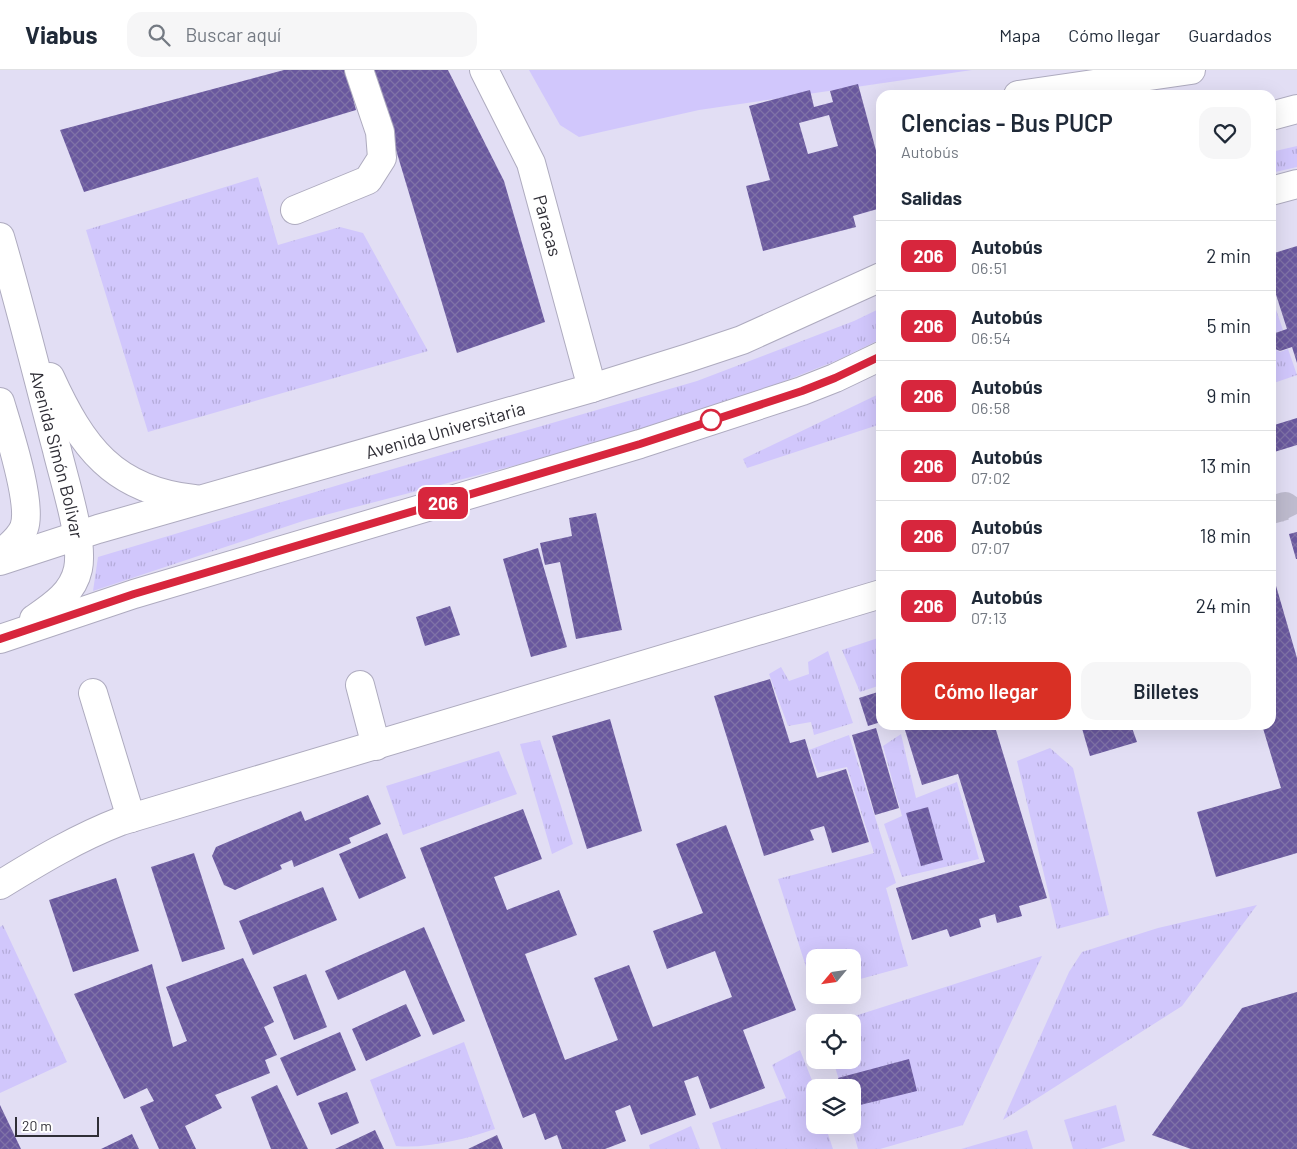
<!DOCTYPE html>
<html lang="es">
<meta charset="utf-8">
<style>
:root{--surface:#fff;--page:#f6f6f7;--text:#1f2937;--muted:#747a83;--line:#e0e1e3;--accent:#d93025}
body{margin:0;font-family:Barlow,sans-serif;background:var(--page);color:var(--text);height:100vh;display:flex;flex-direction:column;font-size:19px;white-space:nowrap}
*{box-sizing:border-box;margin:0}
p{font-size:16px;color:var(--muted)}
.icon{flex:none;width:28px;height:28px;fill:none;stroke:currentColor;stroke-width:2;stroke-linecap:round;stroke-linejoin:round}
.map{position:relative;flex:1;overflow:hidden}
.sheet{position:absolute;left:876px;top:20px;width:400px;height:640px;display:flex;flex-direction:column;background:var(--surface);border-radius:15px;box-shadow:0 5px 20px #0002}
.sheet>*{flex:none}
.badge{padding:0 10px;border-radius:8px;font-size:18px;line-height:32px}
.needle{width:32px;rotate:241deg}
.controls{position:absolute;left:806px;top:879px;display:grid;gap:10px}
.controls a{display:grid;place-items:center;width:55px;height:55px;border-radius:10px;background:var(--surface);box-shadow:0 5px 20px #0002;font-size:25px}
.scale{position:absolute;left:15px;bottom:12px;width:84px;box-sizing:border-box;padding-left:5px;border:2px solid #2f2e36;border-top:0;font-size:14px;line-height:18px;white-space:nowrap;color:#2f2e36;-webkit-text-stroke:4px #fff;paint-order:stroke}
.map>.badge{position:absolute;translate:-50% -50%;box-shadow:0 0 0 2px #fff}
h2{padding:0 25px;font-size:19px;line-height:45px}
.round{display:grid;place-items:center;flex:none;width:52px;height:52px;border-radius:15px;background:var(--page)}
.summary{display:flex;align-items:center;justify-content:space-between;height:85px;padding:0 25px}
h1{font-size:24px;font-weight:600;line-height:38px}
.button{display:flex;gap:10px;margin-top:auto;padding:10px 25px}
.button a{flex:1;height:58px;border-radius:15px;background:var(--accent);color:#fff;font-size:20px;font-weight:600;line-height:58px;text-align:center}
.button a+a{background:var(--page);color:var(--text)}
ul{padding:0;list-style:none}
li{display:flex;align-items:center;gap:15px;height:70px;padding:0 25px;border-top:1px solid var(--line)}
li div{flex:1}
li b{display:block;font-size:19px}
li em{font-style:normal}
li .badge{min-width:55px;font-weight:700;text-align:center}
header{display:flex;align-items:center;gap:30px;box-sizing:border-box;height:70px;padding:0 25px;background:var(--surface);border-bottom:1px solid var(--line)}
header strong{font-size:24px}
nav{display:flex;gap:28px;margin-inline-start:auto;font-size:18px}
.search{width:350px;height:45px;background:var(--page);display:flex;align-items:center;gap:12px;box-sizing:border-box;padding:0 18px;border-radius:15px;color:var(--muted);font-size:19px}
.map>svg:first-child{display:block}
.grass{fill:url(#grass-tufts)}
.pitch{fill:#d1c7fc}
.building{fill:url(#building-cross-hatch);fill-rule:evenodd}
.lines{fill:none;stroke-linecap:round;stroke-linejoin:round}
.minor-tunnel{stroke:#bebbce;stroke-width:28;stroke-dasharray:28 14;stroke-linecap:butt}
.minor-casing{stroke:#aeabbf;stroke-width:30}
.major-casing{stroke:#aeabbf;stroke-width:30}
.minor{stroke:#fff;stroke-width:28}
.major{stroke:#fff;stroke-width:28}
.line-casing{stroke:#fff;stroke-width:11}
.line{stroke:#d7263d;stroke-width:8}
.stop-dot{fill:#fff;stroke:#d7263d;stroke-width:2.5}
.labels{text-anchor:middle;dominant-baseline:central;stroke-width:5;stroke-linejoin:round;paint-order:stroke}
.street-label{font-size:18px;fill:#2f2e36;stroke:#fff}
</style>
<header>
<strong>Viabus</strong>
<div class="search"><svg class="icon" aria-label="search" viewBox="0 0 24 24"><circle cx="10" cy="10" r="6"/><path d="M15 15l6 6"/></svg>Buscar aquí</div>
<nav><a>Mapa</a><a>Cómo llegar</a><a>Guardados</a></nav>
</header>
<div class="map">
<svg width="1297" height="1079" viewBox="0 0 1297 1079">
<defs>
<pattern id="grass-tufts" width="24" height="20" patternUnits="userSpaceOnUse" patternTransform="scale(1.25)"><rect width="24" height="20" fill="#d1c7fc"/><path d="M3 7l-1-3M5 7V3M7 7l1-3M15 17l-1-3M17 17v-4M19 17l1-3" fill="none" stroke="#b4abd9"/></pattern>
<pattern id="building-cross-hatch" width="8" height="8" patternUnits="userSpaceOnUse" patternTransform="scale(1.25)"><rect width="8" height="8" fill="#69589e"/><path d="M0 0l8 8M0 8l8-8" fill="none" stroke="#7f72a7"/></pattern>
</defs>
<rect width="100%" height="100%" fill="#e2def4"/>
<g class="grass">
<polygon points="1297,76 1297,97 1271,103 1271,82"/>
<polygon points="258,107 278,175 340,157 363,163 428,281 148,362 86,160"/>
<polygon points="1271,225 1283,260 1274,263 1271,266"/>
<polygon points="881,238 881,269 838,290 739,329 543,388 306,450 93,521 98,487 372,405 697,311 854,251"/>
<polygon points="1271,277 1280,282 1288,279 1297,305 1271,314"/>
<polygon points="881,323 881,354 747,398 743,389"/>
<polygon points="881,567 881,615 860,622 842,580"/>
<polygon points="828,581 853,653 814,665 811,652 788,656 769,604 781,597 789,611 809,604 808,592"/>
<polygon points="901,664 916,728 957,712 979,789 902,807 884,754 902,746 883,676"/>
<polygon points="849,665 896,813 886,818 908,896 853,911 852,888 815,888 814,922 778,809 874,783 847,697 818,703 809,680"/>
<polygon points="540,670 573,774 552,784 520,674"/>
<polygon points="1050,678 1073,698 1109,845 1057,859 1017,691"/>
<polygon points="499,681 517,724 403,765 386,716"/>
<polygon points="1257,835 1182,936 1003,1050 1069,902 1082,882 1158,858"/>
<polygon points="3,855 67,992 0,1023 0,857"/>
<polygon points="1042,886 963,1055 880,1079 858,1079 851,1055 852,1055 852,1018 841,1017 833,990 852,990 852,952 836,952"/>
<path d="M464 972 495 1059C466 1069 426 1079 396 1076L370 1010Z"/>
<polygon points="800,980 815,1018 815,1055 825,1055 833,1079 721,1079 712,1053 786,1028 772,995"/>
<polygon points="1116,1035 1125,1071 1100,1079 1073,1079 1064,1050"/>
<polygon points="691,1056 700,1079 650,1079 649,1075"/>
<polygon points="1027,1060 1033,1079 961,1079"/>
</g>
<polygon class="pitch" points="529,0 972,0 699,40 579,67 560,55"/>
<g class="building">
<polygon points="284,0 346,0 356,40 84,122 60,60"/>
<polygon points="372,0 448,0 504,111 545,252 457,283"/>
<path d="M858 14 881 99V138L853 146 856 157 763 181 746 116 770 110 749 36 810 20 814 37 833 32 830 21ZM829 45 838 76 808 84 799 53Z"/>
<polygon points="1297,176 1297,293 1292,277 1280,281 1275,279 1271,274 1271,268 1275,263 1287,259 1271,209 1271,184"/>
<polygon points="1297,348 1297,375 1271,383 1271,356"/>
<polygon points="596,443 622,560 576,569 560,492 545,495 540,473 572,466 569,448"/>
<polygon points="1297,462 1297,489 1296,489 1289,464"/>
<polygon points="538,478 567,577 531,587 503,489"/>
<polygon points="1272,502 1297,588 1297,783 1216,807 1197,742 1281,718 1262,655 1271,655"/>
<polygon points="450,536 460,565 425,576 416,547"/>
<polygon points="770,609 790,673 805,669 817,708 846,699 869,772 832,783 824,756 810,760 814,770 764,786 714,626"/>
<polygon points="881,621 881,652 868,656 859,628"/>
<polygon points="610,649 642,761 587,779 552,666"/>
<polygon points="920,655 1011,655 996,660 1047,828 1019,836 1022,846 997,853 995,844 979,849 981,857 950,867 947,859 912,870 896,818 985,792 958,704 922,715 905,660"/>
<polygon points="1081,655 1131,655 1137,672 1090,686"/>
<polygon points="876,658 899,738 875,745 852,665"/>
<polygon points="368,725 381,754 349,768 351,773 294,797 292,790 280,795 282,799 235,820 224,815 212,786 216,777 301,741 305,751"/>
<polygon points="928,737 943,790 921,796 906,743"/>
<polygon points="523,739 542,789 494,807 507,840 559,820 577,865 525,884 565,990 618,970 594,908 629,895 653,957 732,927 715,881 667,899 653,861 703,843 676,774 726,755 796,940 743,960 765,1018 710,1039 698,1006 684,1011 696,1045 641,1065 630,1035 615,1041 626,1071 605,1079 562,1079 557,1065 545,1070 535,1043 523,1048 420,778"/>
<polygon points="387,763 406,808 359,829 339,784"/>
<polygon points="194,783 225,879 182,892 151,797"/>
<polygon points="116,808 139,881 73,902 49,830"/>
<polygon points="323,817 337,850 253,885 239,851"/>
<polygon points="424,857 465,951 433,965 405,900 338,930 325,901"/>
<polygon points="243,888 274,952 264,957 277,985 265,990 270,1003 215,1025 222,1038 185,1056 196,1079 159,1079 140,1037 154,1031 147,1018 124,1029 74,924 152,894 173,977 187,971 166,917"/>
<polygon points="306,904 327,957 294,970 273,917"/>
<polygon points="1297,922 1297,1079 1191,1079 1152,1065 1242,938"/>
<polygon points="406,934 421,966 366,991 352,959"/>
<polygon points="340,962 356,1000 297,1026 280,988"/>
<polygon points="909,989 917,1021 852,1037 852,1018 841,1018 838,1008"/>
<polygon points="277,1015 308,1079 271,1079 251,1027"/>
<polygon points="347,1022 359,1053 331,1065 318,1033"/>
<polygon points="0,1035 21,1079 0,1079"/>
<polygon points="375,1060 384,1079 335,1079"/>
<polygon points="132,1064 139,1079 101,1079"/>
<polygon points="497,1065 503,1079 468,1079"/>
</g>
<g class="lines">
<polyline class="minor-tunnel" points="1271,440 1285,436 1291,440 1297,452"/>
<g class="minor-casing">
<g id="minor">
<path id="s1" d="M484 0 531 93 592 318"/>
<polyline points="1018,25 1191,0"/>
<polyline points="295,140 368,110 382,88 380,62 359,0"/>
<polyline points="360,615 376,676"/>
<polyline points="93,623 131,748"/>
<path d="M0 815C39 791 77 768 121 751L881 524"/>
</g>
</g>
<g class="major-casing">
<g id="major">
<polyline points="1271,46 1297,39"/>
<polyline points="1271,121 1297,114"/>
<path id="s2" d="M0 167C21 238 38 309 57 380 64 410 84 470 78 499 73 523 53 536 34 549"/>
<path d="M50 307C82 377 113 420 194 429"/>
<path d="M0 332C8 359 33 434 24 458 19 469 9 477 0 484"/>
<path id="s3" d="M0 491 98 459 592 318 688 288 742 270 881 207"/>
<polyline points="0,569 134,524 640,374 802,321 835,308 881,286"/>
</g>
</g>
<use href="#minor" class="minor"/>
<use href="#major" class="major"/>
</g>
<g class="lines">
<g class="line-casing">
<polyline id="line" points="0,569 134,524 640,374 802,321 835,308 881,286"/>
</g>
<use href="#line" class="line"/>
</g>
<circle class="stop-dot" cx="711" cy="350" r="10"/>
<g class="labels">
<g class="street-label">
<text stroke="none"><textPath href="#s1" startOffset="169">Paracas</textPath></text>
<text stroke="none"><textPath href="#s3" startOffset="464">Avenida Universitaria</textPath></text>
<text stroke="none"><textPath href="#s2" startOffset="225">Avenida Simón Bolivar</textPath></text>
</g>
</g>
</svg>
<div class="controls">
<a><svg class="needle" viewBox="-14 -14 28 28"><path d="M0-13l5 13h-10z" fill="#e53935"/><path d="M0 13l5-13h-10z" fill="#747a83"/></svg></a>
<a><svg class="icon" aria-label="locate" viewBox="0 0 24 24"><circle cx="12" cy="12" r="6"/><path d="M12 2v4M12 18v4M2 12h4M18 12h4"/></svg></a>
<a><svg class="icon" aria-label="layers" viewBox="0 0 24 24"><path d="M12 4l9 5-9 5-9-5zM3 14l9 5 9-5"/></svg></a>
</div>
<div class="scale">20 m</div>
<b class="badge" style="left:443px;top:433px;background:#d7263d;color:#fff">206</b>
<section class="sheet">
<div class="summary"><div><h1>CIencias - Bus PUCP</h1><p>Autobús</p></div><a class="round"><svg class="icon" aria-label="heart" viewBox="0 0 24 24"><path d="M12 20l-8-8c-3-5 5-10 8-4 3-6 11-1 8 4z"/></svg></a></div>
<h2>Salidas</h2>
<ul>
<li><span class="badge" style="background:#d7263d;color:#fff">206</span><div><b>Autobús</b><p>06:51</p></div><em>2 min</em></li>
<li><span class="badge" style="background:#d7263d;color:#fff">206</span><div><b>Autobús</b><p>06:54</p></div><em>5 min</em></li>
<li><span class="badge" style="background:#d7263d;color:#fff">206</span><div><b>Autobús</b><p>06:58</p></div><em>9 min</em></li>
<li><span class="badge" style="background:#d7263d;color:#fff">206</span><div><b>Autobús</b><p>07:02</p></div><em>13 min</em></li>
<li><span class="badge" style="background:#d7263d;color:#fff">206</span><div><b>Autobús</b><p>07:07</p></div><em>18 min</em></li>
<li><span class="badge" style="background:#d7263d;color:#fff">206</span><div><b>Autobús</b><p>07:13</p></div><em>24 min</em></li>
</ul>
<div class="button"><a>Cómo llegar</a><a>Billetes</a></div>
</section>
</div>
